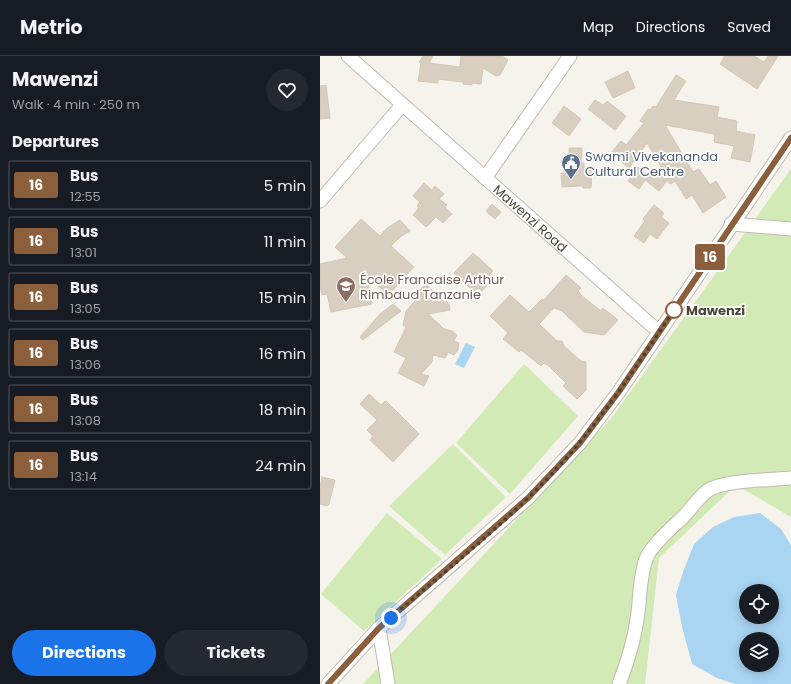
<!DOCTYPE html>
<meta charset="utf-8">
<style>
:root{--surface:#171b24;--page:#242831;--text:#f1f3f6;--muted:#9ea1a6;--line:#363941;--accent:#1a73e8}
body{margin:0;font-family:Poppins,sans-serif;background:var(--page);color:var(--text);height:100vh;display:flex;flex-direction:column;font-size:15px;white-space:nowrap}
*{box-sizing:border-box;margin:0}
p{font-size:13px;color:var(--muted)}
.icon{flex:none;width:22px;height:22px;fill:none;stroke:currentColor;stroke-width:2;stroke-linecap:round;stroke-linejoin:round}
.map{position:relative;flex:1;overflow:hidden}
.details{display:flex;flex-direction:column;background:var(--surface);width:320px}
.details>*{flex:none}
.badge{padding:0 8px;border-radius:3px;font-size:14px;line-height:26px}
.buttons{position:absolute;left:419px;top:528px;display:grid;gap:8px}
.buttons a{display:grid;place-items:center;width:40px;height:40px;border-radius:50%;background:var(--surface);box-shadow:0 2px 10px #0003;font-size:20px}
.you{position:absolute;width:20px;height:20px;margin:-10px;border:3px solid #fff;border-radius:50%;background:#1a73e8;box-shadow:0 0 0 6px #1a73e833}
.map>.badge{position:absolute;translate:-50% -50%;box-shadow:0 0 0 2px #fff}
h2{padding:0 12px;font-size:15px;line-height:36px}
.round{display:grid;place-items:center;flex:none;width:42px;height:42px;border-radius:21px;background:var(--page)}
.head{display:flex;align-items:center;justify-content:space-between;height:68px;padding:0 12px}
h1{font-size:19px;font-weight:700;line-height:30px}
.button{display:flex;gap:8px;margin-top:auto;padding:8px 12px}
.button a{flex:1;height:46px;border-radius:24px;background:var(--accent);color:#fff;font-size:16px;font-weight:700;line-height:46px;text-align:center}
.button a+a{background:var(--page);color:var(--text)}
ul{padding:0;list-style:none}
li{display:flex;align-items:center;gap:12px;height:50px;margin:0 8px 6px;padding:0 4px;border:2px solid var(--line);border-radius:4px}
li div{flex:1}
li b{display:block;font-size:15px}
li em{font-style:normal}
li .badge{min-width:44px;font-weight:700;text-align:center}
header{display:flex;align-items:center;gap:24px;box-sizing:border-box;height:56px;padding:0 20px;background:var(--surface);border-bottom:1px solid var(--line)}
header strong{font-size:19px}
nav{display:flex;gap:22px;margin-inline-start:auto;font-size:14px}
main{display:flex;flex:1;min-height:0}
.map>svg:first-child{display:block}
.green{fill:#d2eab5}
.water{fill:#a9d4f2;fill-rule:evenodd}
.building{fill:#d8cfc1;stroke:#d3c7b4}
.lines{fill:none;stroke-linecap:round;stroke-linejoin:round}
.minor-casing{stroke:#c2bbae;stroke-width:15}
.minor{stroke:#fff;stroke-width:13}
.line-casing{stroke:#fff;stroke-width:9}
.line{stroke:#8b5e3c;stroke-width:6}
.walk{stroke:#4b4439;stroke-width:4;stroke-dasharray:0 7.2}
.stop-dot{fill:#fff;stroke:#8b5e3c;stroke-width:2}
.labels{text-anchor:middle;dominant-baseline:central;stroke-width:3.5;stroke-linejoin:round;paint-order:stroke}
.service-label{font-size:13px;fill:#4e5e75;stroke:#fff;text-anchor:start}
.street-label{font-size:13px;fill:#4b4439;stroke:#fff}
.education-label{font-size:13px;fill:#785e54;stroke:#fff;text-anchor:start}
.stop-label{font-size:13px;font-weight:bold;fill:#4b4439;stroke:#fff;text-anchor:start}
</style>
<header>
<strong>Metrio</strong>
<nav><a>Map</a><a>Directions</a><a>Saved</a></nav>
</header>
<main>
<section class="details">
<div class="head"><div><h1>Mawenzi</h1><p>Walk · 4 min · 250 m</p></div><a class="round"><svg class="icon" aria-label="heart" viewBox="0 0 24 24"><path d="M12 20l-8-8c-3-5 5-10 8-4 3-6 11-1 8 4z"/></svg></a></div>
<h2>Departures</h2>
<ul>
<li><span class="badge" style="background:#8b5e3c;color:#fff">16</span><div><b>Bus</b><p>12:55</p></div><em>5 min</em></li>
<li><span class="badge" style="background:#8b5e3c;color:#fff">16</span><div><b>Bus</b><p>13:01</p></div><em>11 min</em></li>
<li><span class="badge" style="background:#8b5e3c;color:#fff">16</span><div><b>Bus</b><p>13:05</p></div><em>15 min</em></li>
<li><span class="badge" style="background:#8b5e3c;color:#fff">16</span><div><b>Bus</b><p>13:06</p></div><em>16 min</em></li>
<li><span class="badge" style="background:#8b5e3c;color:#fff">16</span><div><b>Bus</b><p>13:08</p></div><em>18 min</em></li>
<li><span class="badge" style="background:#8b5e3c;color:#fff">16</span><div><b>Bus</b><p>13:14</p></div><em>24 min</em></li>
</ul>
<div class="button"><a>Directions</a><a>Tickets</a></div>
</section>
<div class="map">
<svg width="471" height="628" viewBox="0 0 471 628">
<rect width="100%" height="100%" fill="#f6f3ec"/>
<g class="green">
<polygon points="471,113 471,461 416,429 339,502 325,628 43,628 293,360"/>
<polygon points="204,308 258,360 190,438 136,387"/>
<polygon points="133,388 186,441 125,499 69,450"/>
<polygon points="67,457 122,503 44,575 1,538"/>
</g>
<g class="water">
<polygon points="146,287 155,291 144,312 135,308"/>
<path d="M440 457 461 473 471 489V628H415L397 622 372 608 362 571 356 539 363 516 374 488 393 471 414 461ZM426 535H452V561H426ZM426 583H452V609H426Z"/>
</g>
<g class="building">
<polygon points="103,0 113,0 109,7 140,11 141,0 182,0 188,4 180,19 176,20 163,12 161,28 152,27 152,29 143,28 143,26 118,23 118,27 98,25 101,7 99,6"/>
<polygon points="405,0 434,0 444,6 448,0 458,0 437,33 400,8"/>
<polygon points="308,15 315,32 293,42 285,26"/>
<polygon points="356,19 366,25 354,44 399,51 397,61 417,65 416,75 435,79 430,106 411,102 414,90 394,86 395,78 345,69 373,116 379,113 390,129 396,125 406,141 383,157 372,139 366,143 355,125 350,128 347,124 339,135 325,124 319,133 308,125 318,111 328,120 342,112 327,87 309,112 291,97 301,85 306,89 324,67 320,65 328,53 330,54 333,50 336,51"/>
<polygon points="6,29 10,62 0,63 0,30"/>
<polygon points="275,44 283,49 287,45 306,60 295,74 268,53"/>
<polygon points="244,50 261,63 249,80 232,67"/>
<polygon points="249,92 262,92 261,107 264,107 264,114 272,113 271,132 263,132 263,130 242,131 241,117 249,117"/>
<polygon points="104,127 112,134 115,130 124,138 119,143 127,149 125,151 132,158 123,167 116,161 106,171 93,159 99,152 97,150 100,146 93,140"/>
<polygon points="172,148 181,156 175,163 166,155"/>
<polygon points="334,149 344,157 341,161 349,167 337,183 330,178 324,187 314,180 325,165 323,163"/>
<polygon points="41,163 60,180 67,172 80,164 90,175 80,181 71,190 94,211 68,239 46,219 52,248 11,256 7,238 2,239 0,229 0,208 27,202 15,191"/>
<polygon points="153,197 173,215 171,217 171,225 162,235 159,232 154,236 134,217"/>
<polygon points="246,219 261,232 258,235 262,240 281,255 283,252 298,264 284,279 264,276 242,255 234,252 219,268 237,285 242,285 244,290 261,305 266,306 266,334 257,343 243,330 246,327 229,310 224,307 221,310 201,294 199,296 183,283 188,277 170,260 190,239 209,256 222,243 224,244"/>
<polygon points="105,228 129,248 130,254 108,258 124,273 132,275 137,279 134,285 139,287 138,294 134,299 128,296 125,302 113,299 112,306 101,318 109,320 104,330 78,317 86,302 74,296 86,271 83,269 86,255 96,244 93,242"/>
<polygon points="73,248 81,255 43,284 40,281 60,258"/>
<polygon points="49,338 61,349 65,345 67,346 99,378 73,406 50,384 53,380 47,374 57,364 40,348"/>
<polygon points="2,421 15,424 9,448 7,450 0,448 0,431"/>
</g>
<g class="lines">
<g class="minor-casing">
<g id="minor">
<path id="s1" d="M28 0 339 276"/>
<polyline points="165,122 250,0"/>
<polyline points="0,145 82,49"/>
<polyline points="411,168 471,173"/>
<polyline points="59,572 68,628"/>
<polyline points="8,628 59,572 208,442 260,387 298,337 471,82"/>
<path d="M299 628C308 605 315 582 318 557 320 540 320 520 326 503 330 491 350 473 360 464 370 455 376 444 387 435 402 424 451 424 471 422"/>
</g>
</g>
<use href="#minor" class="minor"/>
</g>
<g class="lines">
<g class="line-casing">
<polyline id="line" points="8,628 59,572 208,442 260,387 298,337 471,82"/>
</g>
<use href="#line" class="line"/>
<path class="walk" d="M71 562C135 506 206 452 260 386 295 344 325 298 355 252L354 254"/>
</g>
<defs>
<g id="civic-pin" transform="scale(1)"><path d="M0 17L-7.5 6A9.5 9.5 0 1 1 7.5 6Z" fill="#5c6f8a" stroke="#fff"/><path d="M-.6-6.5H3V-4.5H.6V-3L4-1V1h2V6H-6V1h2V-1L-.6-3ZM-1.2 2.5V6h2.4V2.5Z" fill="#fff"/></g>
<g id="school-pin" transform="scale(1)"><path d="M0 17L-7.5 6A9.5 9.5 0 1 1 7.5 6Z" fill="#8d6e63" stroke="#fff"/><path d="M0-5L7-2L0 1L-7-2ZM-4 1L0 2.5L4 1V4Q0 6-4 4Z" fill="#fff"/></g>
</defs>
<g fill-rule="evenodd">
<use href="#civic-pin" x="251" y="107"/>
<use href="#school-pin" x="26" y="230"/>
</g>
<circle class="stop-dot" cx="354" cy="254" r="8"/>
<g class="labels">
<g class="service-label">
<text x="265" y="100">Swami Vivekananda<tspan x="265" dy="15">Cultural Centre</tspan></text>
</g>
<g class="street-label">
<text stroke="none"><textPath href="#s1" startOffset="244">Mawenzi Road</textPath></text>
</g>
<g class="education-label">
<text x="40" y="223">École Francaise Arthur<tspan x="40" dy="15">Rimbaud Tanzanie</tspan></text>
</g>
<g class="stop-label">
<text x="366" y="254">Mawenzi</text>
</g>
</g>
</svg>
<div class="buttons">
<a><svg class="icon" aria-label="locate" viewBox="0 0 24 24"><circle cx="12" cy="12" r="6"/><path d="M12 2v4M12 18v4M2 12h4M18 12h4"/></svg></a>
<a><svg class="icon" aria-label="layers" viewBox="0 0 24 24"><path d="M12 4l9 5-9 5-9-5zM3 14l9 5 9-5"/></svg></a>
</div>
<div class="you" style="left:71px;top:562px"></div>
<b class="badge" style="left:390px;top:201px;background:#8b5e3c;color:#fff">16</b>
</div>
</main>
